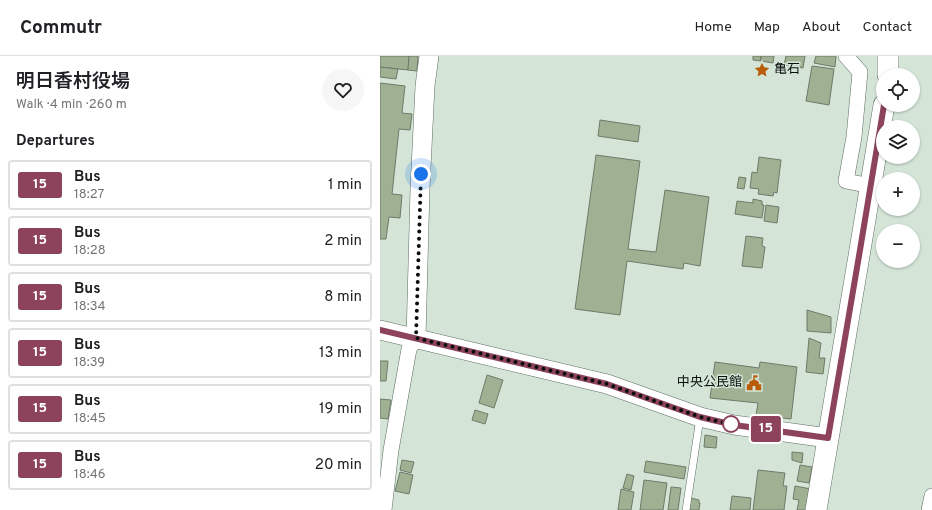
<!DOCTYPE html>
<meta charset="utf-8">
<style>
:root{--surface:#fff;--page:#f6f6f6;--text:#202124;--muted:#757577;--line:#e0e0e0}
body{margin:0;font-family:Overpass,"Noto Sans JP",sans-serif;background:var(--page);color:var(--text);height:100vh;display:flex;flex-direction:column;font-size:15px;white-space:nowrap}
*{box-sizing:border-box;margin:0}
p{font-size:13px;color:var(--muted)}
.icon{flex:none;width:22px;height:22px;fill:none;stroke:currentColor;stroke-width:2;stroke-linecap:round;stroke-linejoin:round}
.map{position:relative;flex:1;overflow:hidden}
.details{display:flex;flex-direction:column;background:var(--surface);width:380px}
.details>*{flex:none}
.badge{padding:0 8px;border-radius:3px;font-size:14px;line-height:26px}
.buttons{position:absolute;left:496px;top:12px;display:grid;gap:8px}
.buttons a{display:grid;place-items:center;width:44px;height:44px;border-radius:50%;background:var(--surface);box-shadow:0 1px 3px #0004;font-size:20px}
.you{position:absolute;width:20px;height:20px;margin:-10px;border:3px solid #fff;border-radius:50%;background:#1a73e8;box-shadow:0 0 0 6px #1a73e833}
.map>.badge{position:absolute;translate:-50% -50%;box-shadow:0 0 0 2px #fff}
h2{padding:0 16px;font-size:15px;line-height:36px}
.round{display:grid;place-items:center;flex:none;width:42px;height:42px;border-radius:21px;background:var(--page)}
.overview{display:flex;align-items:center;justify-content:space-between;height:68px;padding:0 16px}
h1{font-size:19px;font-weight:600;line-height:30px}
ul{padding:0;list-style:none}
li{display:flex;align-items:center;gap:12px;height:50px;margin:0 8px 6px;padding:0 8px;border:2px solid var(--line);border-radius:4px}
li div{flex:1}
li b{display:block;font-size:15px}
li em{font-style:normal}
li .badge{min-width:44px;font-weight:700;text-align:center}
header{display:flex;align-items:center;gap:24px;box-sizing:border-box;height:56px;padding:0 20px;background:var(--surface);border-bottom:1px solid var(--line)}
header strong{font-size:19px}
nav{display:flex;gap:22px;margin-inline-start:auto;font-size:14px}
main{display:flex;flex:1;min-height:0}
.map>svg:first-child{display:block}
.building{fill:#9fb192;stroke:#707969}
.lines{fill:none;stroke-linecap:round;stroke-linejoin:round}
.service-casing{stroke:#5e6d61;stroke-width:8}
.minor-casing{stroke:#5e6d61;stroke-width:16}
.tertiary-casing{stroke:#5e6d61;stroke-width:20}
.secondary-casing{stroke:#5e6d61;stroke-width:22}
.service{stroke:#fff;stroke-width:7}
.minor{stroke:#fff;stroke-width:15}
.tertiary{stroke:#fff;stroke-width:19}
.secondary{stroke:#fff;stroke-width:21}
.line-casing{stroke:#fff;stroke-width:9}
.line{stroke:#8d435b;stroke-width:6}
.walk{stroke:#090f0b;stroke-width:4;stroke-dasharray:0 7.2}
.stop-dot{fill:#fff;stroke:#8d435b;stroke-width:2}
.labels{text-anchor:middle;dominant-baseline:central;stroke-width:3;stroke-linejoin:round;paint-order:stroke}
.poi-label{font-size:13px;fill:#090f0b;stroke:#d4e5d8;text-anchor:start}
</style>
<header>
<strong>Commutr</strong>
<nav><a>Home</a><a>Map</a><a>About</a><a>Contact</a></nav>
</header>
<main>
<section class="details">
<div class="overview"><div><h1>明日香村役場</h1><p>Walk · 4 min · 260 m</p></div><a class="round"><svg class="icon" aria-label="heart" viewBox="0 0 24 24"><path d="M12 20l-8-8c-3-5 5-10 8-4 3-6 11-1 8 4z"/></svg></a></div>
<h2>Departures</h2>
<ul>
<li><span class="badge" style="background:#8d435b;color:#fff">15</span><div><b>Bus</b><p>18:27</p></div><em>1 min</em></li>
<li><span class="badge" style="background:#8d435b;color:#fff">15</span><div><b>Bus</b><p>18:28</p></div><em>2 min</em></li>
<li><span class="badge" style="background:#8d435b;color:#fff">15</span><div><b>Bus</b><p>18:34</p></div><em>8 min</em></li>
<li><span class="badge" style="background:#8d435b;color:#fff">15</span><div><b>Bus</b><p>18:39</p></div><em>13 min</em></li>
<li><span class="badge" style="background:#8d435b;color:#fff">15</span><div><b>Bus</b><p>18:45</p></div><em>19 min</em></li>
<li><span class="badge" style="background:#8d435b;color:#fff">15</span><div><b>Bus</b><p>18:46</p></div><em>20 min</em></li>
</ul>
</section>
<div class="map">
<svg width="552" height="454" viewBox="0 0 552 454">
<rect width="100%" height="100%" fill="#d4e5d8"/>
<g class="building">
<polygon points="0,0 29,0 28,14 0,11"/>
<polygon points="29,0 38,0 37,15 28,14"/>
<polygon points="373,0 381,0 381,5 373,4"/>
<polygon points="381,0 394,0 393,7 381,5"/>
<polygon points="406,0 425,0 423,12 404,9"/>
<polygon points="436,0 456,0 455,11 434,7"/>
<polygon points="432,10 454,13 449,49 426,45"/>
<polygon points="0,11 18,13 16,23 0,21"/>
<polygon points="0,27 25,30 22,57 32,58 30,74 19,73 12,138 22,139 20,162 9,161 6,183 0,183"/>
<polygon points="220,64 260,70 258,86 218,80"/>
<polygon points="216,99 260,105 248,193 276,196 285,134 329,141 320,210 304,207 303,213 247,205 240,259 195,253"/>
<polygon points="379,101 401,104 397,137 394,136 393,140 378,138 379,133 370,132 372,116 377,117"/>
<polygon points="359,121 366,122 364,133 357,132"/>
<polygon points="373,143 382,145 382,149 384,149 382,162 355,158 357,145 373,147"/>
<polygon points="386,149 399,151 397,167 384,165"/>
<polygon points="366,180 383,182 382,190 385,191 382,212 362,210"/>
<polygon points="427,254 451,261 451,277 427,275"/>
<polygon points="429,282 441,287 439,302 445,302 443,318 426,316"/>
<polygon points="0,305 8,305 6,325 0,325"/>
<polygon points="335,306 379,312 380,306 417,311 411,363 376,359 378,347 330,342"/>
<polygon points="107,319 123,324 114,352 99,347"/>
<polygon points="0,343 11,344 8,363 0,362"/>
<polygon points="95,354 108,358 105,368 92,364"/>
<polygon points="325,379 337,381 336,392 324,391"/>
<polygon points="412,396 423,397 422,407 412,404"/>
<polygon points="22,404 34,406 31,417 20,414"/>
<polygon points="266,405 306,411 304,423 264,416"/>
<polygon points="420,409 432,411 429,427 417,425"/>
<polygon points="378,414 405,417 403,430 407,430 404,454 373,454"/>
<polygon points="20,416 33,419 29,438 15,435"/>
<polygon points="247,418 254,420 251,434 243,432"/>
<polygon points="264,424 287,427 283,454 260,454"/>
<polygon points="415,430 431,433 428,454 417,454 419,444 413,443"/>
<polygon points="291,431 301,432 298,454 288,454"/>
<polygon points="241,433 254,436 251,454 238,454"/>
<polygon points="352,440 371,442 370,454 350,454"/>
<polygon points="311,442 319,444 319,447 320,447 319,454 309,454"/>
</g>
<g class="lines">
<g class="service-casing">
<polyline id="service" points="306,454 320,362"/>
</g>
<g class="minor-casing">
<g id="minor">
<polyline points="466,0 480,16 474,81 466,125 491,130"/>
<polyline points="4,454 11,394 29,293 36,282"/>
<polyline points="549,454 552,440"/>
</g>
</g>
<g class="tertiary-casing">
<g id="tertiary">
<polyline points="0,274 227,328 320,361 354,369 448,382"/>
<polyline points="36,282 40,133 45,30 49,0"/>
</g>
</g>
<g class="secondary-casing">
<g id="secondary">
<polyline points="508,19 508,0"/>
<polyline points="436,454 480,194 504,49"/>
</g>
</g>
<use href="#service" class="service"/>
<use href="#minor" class="minor"/>
<use href="#tertiary" class="tertiary"/>
<use href="#secondary" class="secondary"/>
</g>
<g class="lines">
<g class="line-casing">
<polyline id="line" points="0,274 227,328 320,361 354,369 448,382 480,194 504,49"/>
</g>
<use href="#line" class="line"/>
<polyline class="walk" points="41,118 36,282 227,328 320,361 354,369 351,368"/>
</g>
<defs>
<g id="sight-bare" transform="scale(1.2)"><path d="M0-6L1.8-2.2L6-1.7L2.9 1.2L3.7 5.4L0 3.3L-3.7 5.4L-2.9 1.2L-6-1.7L-1.8-2.2Z" fill="#ba5d0a" stroke="#d4e5d8" stroke-width="2.5" paint-order="stroke"/></g>
<g id="civic-bare" transform="scale(1.2)"><path d="M-.6-6.5H3V-4.5H.6V-3L4-1V1h2V6H-6V1h2V-1L-.6-3ZM-1.2 2.5V6h2.4V2.5Z" fill="#ba5d0a" stroke="#d4e5d8" stroke-width="2.5" paint-order="stroke"/></g>
</defs>
<g fill-rule="evenodd">
<use href="#sight-bare" x="382" y="14"/>
<use href="#civic-bare" x="374" y="327"/>
</g>
<circle class="stop-dot" cx="351" cy="368" r="8"/>
<g class="labels">
<g class="poi-label">
<text x="394" y="14">亀石</text>
<text x="362" y="327" text-anchor="end">中央公民館</text>
</g>
</g>
</svg>
<div class="buttons">
<a><svg class="icon" aria-label="locate" viewBox="0 0 24 24"><circle cx="12" cy="12" r="6"/><path d="M12 2v4M12 18v4M2 12h4M18 12h4"/></svg></a>
<a><svg class="icon" aria-label="layers" viewBox="0 0 24 24"><path d="M12 4l9 5-9 5-9-5zM3 14l9 5 9-5"/></svg></a>
<a>+</a>
<a>−</a>
</div>
<div class="you" style="left:41px;top:118px"></div>
<b class="badge" style="left:386px;top:373px;background:#8d435b;color:#fff">15</b>
</div>
</main>
